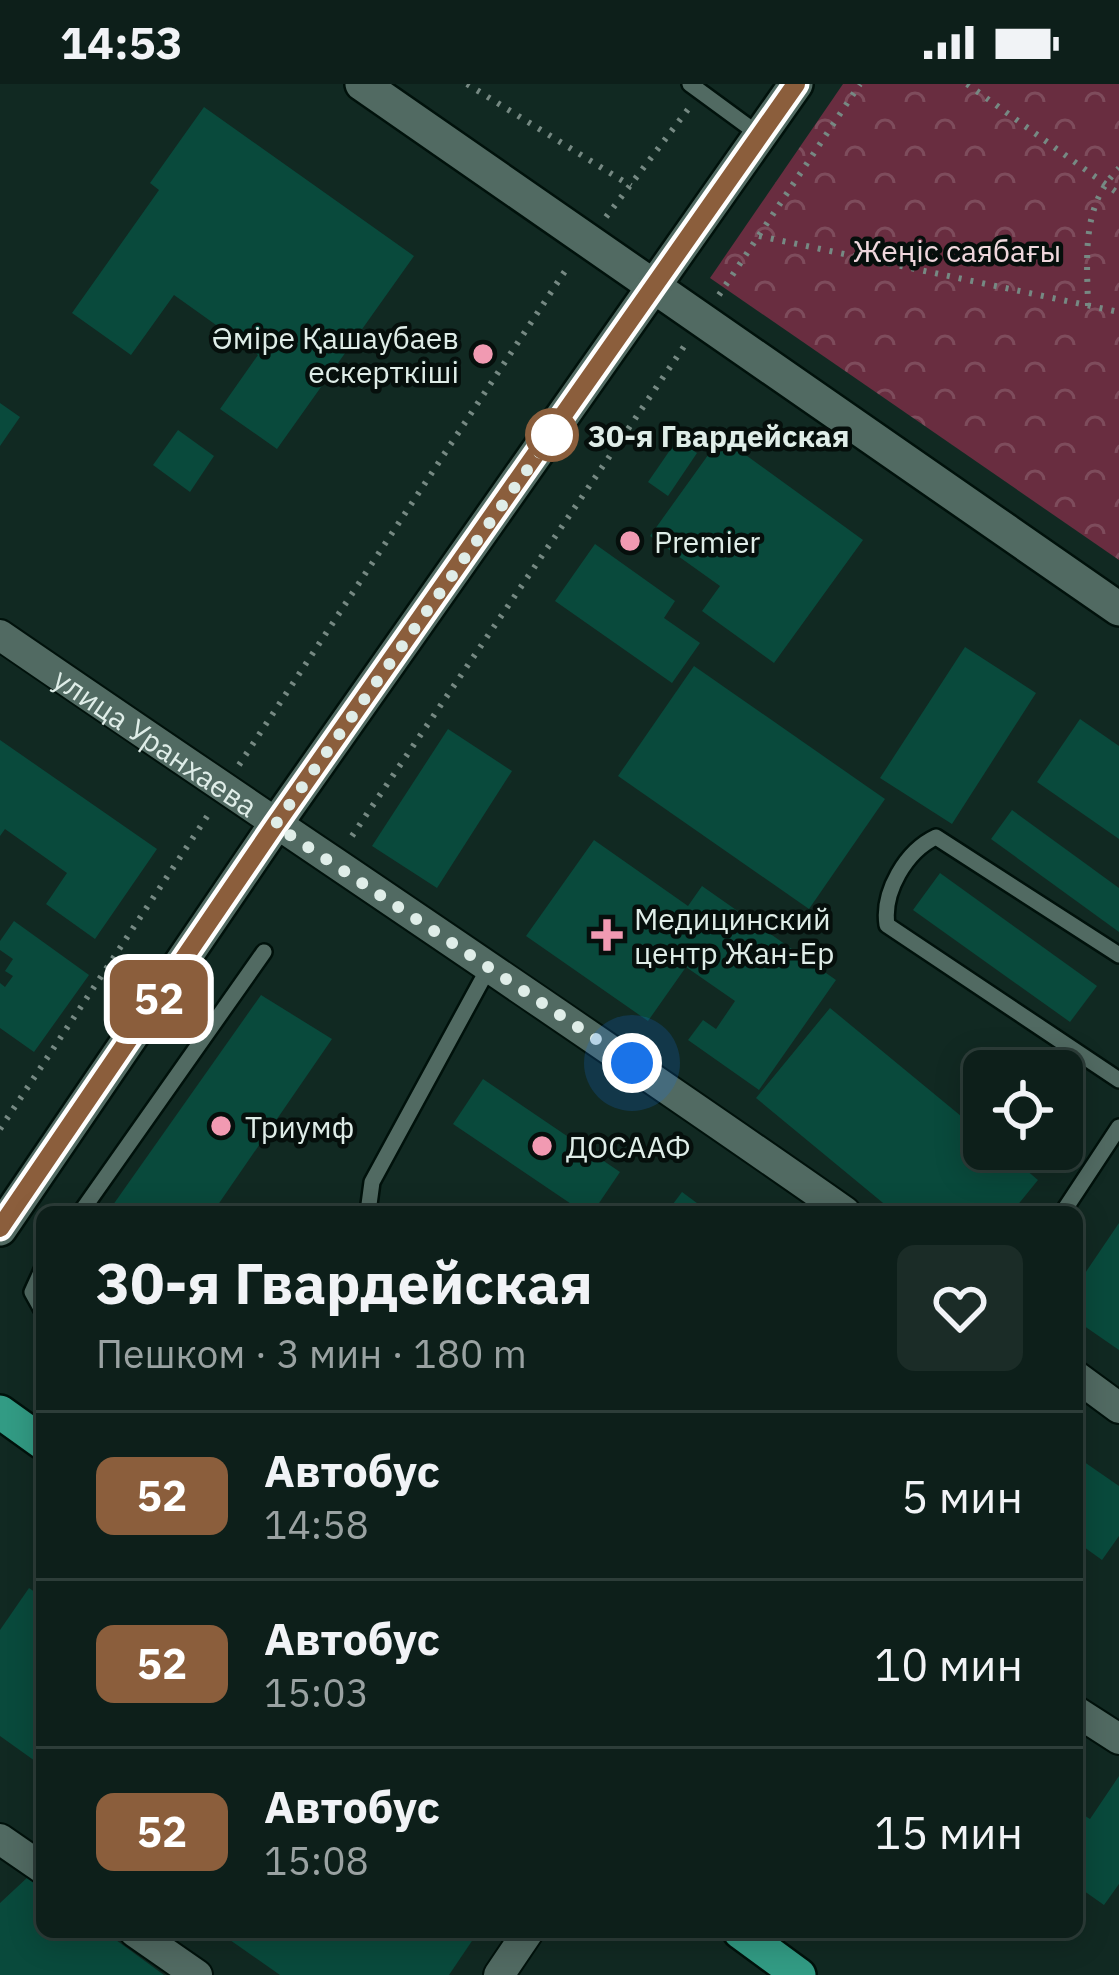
<!DOCTYPE html>
<html lang="ru">
<meta charset="utf-8">
<style>
:root{--surface:#0d1f1a;--page:#1b2c27;--text:#f1f3f6;--muted:#9aa2a2;--line:#2d3d39}
body{margin:0;font-family:"IBM Plex Sans",sans-serif;background:var(--page);color:var(--text);height:100vh;display:flex;flex-direction:column;font-size:45px;white-space:nowrap}
*{box-sizing:border-box;margin:0}
p{font-size:39px;color:var(--muted)}
.icon{flex:none;width:66px;height:66px;fill:none;stroke:currentColor;stroke-width:2;stroke-linecap:round;stroke-linejoin:round}
.map{position:relative;flex:1;overflow:hidden}
.side{position:absolute;left:36px;top:1122px;width:1047px;height:732px;display:flex;flex-direction:column;background:var(--surface);border-radius:18px;box-shadow:0 6px 30px #0003,0 0 0 3px var(--line)}
.side>*{flex:none}
.badge{padding:0 24px;border-radius:18px;font-size:42px;line-height:78px}
.tools{position:absolute;left:963px;top:966px;display:grid;gap:24px}
.tools a{display:grid;place-items:center;width:120px;height:120px;border-radius:18px;background:var(--surface);box-shadow:0 6px 30px #0003,0 0 0 3px var(--line);font-size:60px}
.you{position:absolute;width:60px;height:60px;margin:-30px;border:9px solid #fff;border-radius:50%;background:#1a73e8;box-shadow:0 0 0 18px #1a73e833}
.map>.badge{position:absolute;translate:-50% -50%;box-shadow:0 0 0 6px #fff}
.round{display:grid;place-items:center;flex:none;width:126px;height:126px;border-radius:18px;background:var(--page)}
.summary{display:flex;align-items:center;justify-content:space-between;height:204px;padding:0 60px}
h1{font-size:57px;font-weight:800;line-height:90px}
ul{padding:0;list-style:none}
li{display:flex;align-items:center;gap:36px;height:168px;padding:0 60px;border-top:3px solid var(--line)}
li div{flex:1}
li b{display:block;font-size:45px}
li em{font-style:normal}
li .badge{min-width:132px;font-weight:700;text-align:center}
.status{display:flex;justify-content:space-between;align-items:center;height:84px;padding:0 60px;background:var(--surface);direction:ltr}
.status svg{height:33px;fill:currentColor}
.map>svg:first-child{display:block}
.park{fill:url(#park-crowns)}
.building{fill:#094a3c}
.lines{fill:none;stroke-linecap:round;stroke-linejoin:round}
.service-casing{stroke:#00110b;stroke-width:20}
.minor-casing{stroke:#00110b;stroke-width:34}
.tertiary-casing{stroke:#00110b;stroke-width:38}
.secondary-casing{stroke:#00110b;stroke-width:38}
.primary-casing{stroke:#00110b;stroke-width:38}
.path{stroke:#768983;stroke-width:6;stroke-dasharray:3 9;stroke-linecap:butt}
.service{stroke:#516a62;stroke-width:15}
.minor{stroke:#516a62;stroke-width:30}
.tertiary{stroke:#516a62;stroke-width:33}
.secondary{stroke:#516a62;stroke-width:33}
.primary{stroke:#329b84;stroke-width:33}
.line-casing{stroke:#fff;stroke-width:27}
.line{stroke:#8b5e3c;stroke-width:18}
.walk{stroke:#dfede8;stroke-width:12;stroke-dasharray:0 21.6}
.poi-dot{fill:#f19ab2;stroke:#060f0c;stroke-width:4.5}
.stop-dot{fill:#fff;stroke:#8b5e3c;stroke-width:6}
.labels{text-anchor:middle;dominant-baseline:central;stroke-width:9;stroke-linejoin:round;paint-order:stroke}
.park-label{font-size:30px;fill:#efd7dd;stroke:#060f0c}
.poi-label{font-size:30px;fill:#dfede8;stroke:#060f0c;text-anchor:start}
.stop-label{font-size:30px;font-weight:bold;fill:#dfede8;stroke:#060f0c;text-anchor:start}
.street-label{font-size:30px;fill:#dfede8;stroke:#060f0c}
</style>
<div class="status"><b>14:53</b><svg viewBox="0 0 49 12"><path d="M0 12V9h3v3zM5 12V6h3v6zM10 12V3h3v9zM15 12V0h3v12zM26 1h20v11H26zM47 4h2v5h-2z"/></svg></div>
<div class="map">
<svg width="1119" height="1891" viewBox="0 0 1119 1891">
<defs>
<pattern id="park-crowns" width="20" height="18" patternUnits="userSpaceOnUse" patternTransform="scale(3)"><rect width="20" height="18" fill="#692d40"/><path d="M2 6a3 3 0 1 1 6 0M12 15a3 3 0 1 1 6 0" fill="none" stroke="#7e4c5c"/></pattern>
</defs>
<rect width="100%" height="100%" fill="#112922"/>
<polygon class="park" points="843,0 1119,0 1119,476 710,194"/>
<g class="building">
<polygon points="204,23 414,172 277,365 220,325 258,271 174,211 131,271 72,229 159,106 150,99"/>
<polygon points="0,319 20,333 0,362"/>
<polygon points="178,346 214,372 190,408 153,381"/>
<polygon points="721,353 863,456 774,579 702,527 720,502 650,452"/>
<polygon points="677,356 697,369 668,412 648,398"/>
<polygon points="595,460 675,517 664,534 700,559 672,599 555,517"/>
<polygon points="965,563 1036,609 952,740 880,694"/>
<polygon points="694,582 885,715 809,825 618,692"/>
<polygon points="1080,635 1119,662 1119,755 1037,698"/>
<polygon points="448,645 512,687 437,804 372,762"/>
<polygon points="0,656 157,765 95,855 46,820 67,789 5,745 0,752"/>
<polygon points="1012,726 1119,804 1119,848 991,755"/>
<polygon points="594,756 688,822 702,802 836,896 759,1006 688,956 703,936 716,945 735,917 686,883 648,937 526,852"/>
<polygon points="940,789 1097,902 1070,938 913,826"/>
<polygon points="14,837 89,891 34,968 0,944 0,899 5,903 13,892 5,887 13,875 0,866 0,857"/>
<polygon points="261,911 332,955 213,1128 108,1128"/>
<polygon points="830,924 984,1051 984,1065 1001,1065 1038,1096 1012,1128 894,1128 756,1014"/>
<polygon points="483,995 620,1088 593,1128 583,1128 453,1040"/>
<polygon points="682,1108 709,1128 667,1128"/>
<polygon points="1119,1139 1119,1266 1077,1237 1077,1201"/>
<polygon points="1077,1373 1119,1402 1119,1452 1102,1476 1077,1458"/>
<polygon points="29,1504 42,1513 42,1682 0,1652 0,1546"/>
<polygon points="1119,1692 1119,1800 1104,1821 1077,1802 1077,1727 1090,1735"/>
<polygon points="29,1792 42,1802 42,1848 105,1848 164,1891 0,1891 0,1819"/>
<polygon points="235,1848 478,1848 449,1891 280,1891 230,1856"/>
</g>
<g class="lines">
<g class="service-casing">
<g id="service">
<polyline points="690,0 761,52"/>
<path d="M1119 871 936 753C906 767 882 808 887 841L1119 996"/>
<polyline points="81,1128 264,868"/>
<polyline points="368,1128 372,1098 489,883"/>
<polyline points="1063,1128 1119,1043"/>
<polyline points="42,1186 32,1208 42,1226"/>
</g>
</g>
<g class="minor-casing">
<g id="minor">
<path id="s1" d="M0 551C281 744 565 932 845 1128"/>
<polyline points="1077,1293 1119,1324"/>
<polyline points="1077,1628 1119,1655"/>
<polyline points="0,1755 42,1784"/>
<polyline points="135,1848 197,1891"/>
<polyline points="499,1891 528,1848"/>
</g>
</g>
<g class="tertiary-casing">
<polyline id="tertiary" points="362,0 1119,525"/>
</g>
<g class="secondary-casing">
<polyline id="secondary" points="0,1145 275,741 796,0"/>
</g>
<g class="primary-casing">
<g id="primary">
<polyline points="0,1328 42,1358"/>
<polyline points="740,1848 799,1891"/>
</g>
</g>
<g class="path">
<polyline points="467,0 631,102"/>
<polyline points="967,0 1119,110"/>
<polyline points="606,133 689,24"/>
<polyline points="759,152 1119,228"/>
<polyline points="719,211 860,0"/>
<path d="M1088 222C1087 172 1081 122 1119 84"/>
<polyline points="239,681 569,181"/>
<polyline points="352,752 685,261"/>
<polyline points="0,1045 210,728"/>
</g>
<use href="#service" class="service"/>
<use href="#minor" class="minor"/>
<use href="#tertiary" class="tertiary"/>
<use href="#secondary" class="secondary"/>
<use href="#primary" class="primary"/>
</g>
<g class="lines">
<g class="line-casing">
<polyline id="line" points="0,1144 275,741 796,0"/>
</g>
<use href="#line" class="line"/>
<polyline class="walk" points="552,351 275,741 632,979"/>
</g>
<g class="poi-dot">
<circle cx="483" cy="270" r="12"/>
<circle cx="630" cy="457" r="12"/>
<path d="M601 833h12v12h12v12h-12v12h-12v-12h-12v-12h12z"/>
<circle cx="221" cy="1042" r="12"/>
<circle cx="542" cy="1062" r="12"/>
</g>
<circle class="stop-dot" cx="552" cy="351" r="24"/>
<g class="labels">
<g class="park-label">
<text x="957" y="166">Жеңіс саябағы</text>
</g>
<g class="poi-label">
<text x="459" y="253" text-anchor="end">Әміре Қашаубаев<tspan x="459" dy="34">ескерткіші</tspan></text>
<text x="654" y="457">Premier</text>
<text x="634" y="834">Медицинский<tspan x="634" dy="34">центр Жан-Ер</tspan></text>
<text x="245" y="1042">Триумф</text>
<text x="566" y="1062">ДОСААФ</text>
</g>
<g class="stop-label">
<text x="588" y="351">30-я Гвардейская</text>
</g>
<g class="street-label">
<text stroke="none"><textPath href="#s1" startOffset="189">улица Уранхаева</textPath></text>
</g>
</g>
</svg>
<div class="tools">
<a><svg class="icon" aria-label="locate" viewBox="0 0 24 24"><circle cx="12" cy="12" r="6"/><path d="M12 2v4M12 18v4M2 12h4M18 12h4"/></svg></a>
</div>
<div class="you" style="left:632px;top:979px"></div>
<b class="badge" style="left:159px;top:915px;background:#8b5e3c;color:#fff">52</b>
<section class="side">
<div class="summary"><div><h1>30-я Гвардейская</h1><p>Пешком · 3 мин · 180 m</p></div><a class="round"><svg class="icon" aria-label="heart" viewBox="0 0 24 24"><path d="M12 20l-8-8c-3-5 5-10 8-4 3-6 11-1 8 4z"/></svg></a></div>
<ul>
<li><span class="badge" style="background:#8b5e3c;color:#fff">52</span><div><b>Автобус</b><p>14:58</p></div><em>5 мин</em></li>
<li><span class="badge" style="background:#8b5e3c;color:#fff">52</span><div><b>Автобус</b><p>15:03</p></div><em>10 мин</em></li>
<li><span class="badge" style="background:#8b5e3c;color:#fff">52</span><div><b>Автобус</b><p>15:08</p></div><em>15 мин</em></li>
</ul>
</section>
</div>
